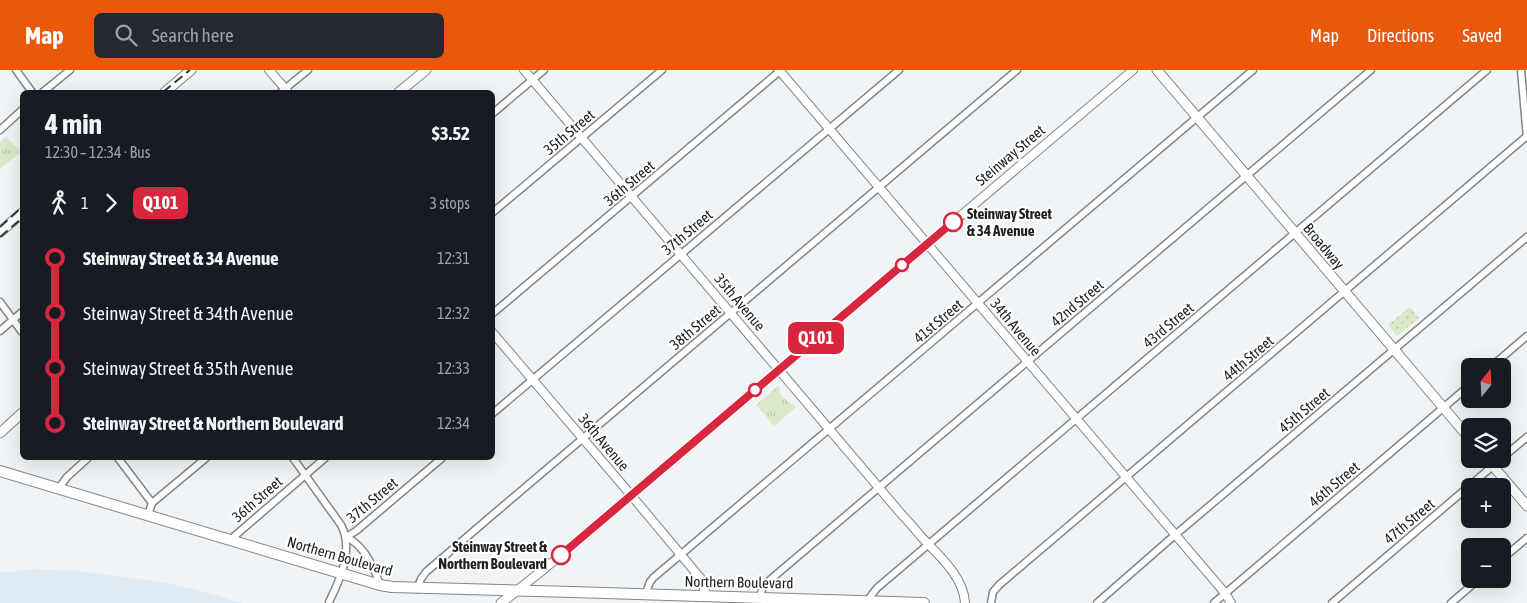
<!DOCTYPE html>
<meta charset="utf-8">
<style>
:root{--surface:#171b24;--page:#242831;--text:#f1f3f6;--muted:#9ea1a6;--accent:#ea580c}
body{margin:0;font-family:"Asap Condensed",sans-serif;background:var(--page);color:var(--text);height:100vh;display:flex;flex-direction:column;font-size:19px;white-space:nowrap}
*{box-sizing:border-box;margin:0}
p{font-size:16px;color:var(--muted)}
.icon{flex:none;width:28px;height:28px;fill:none;stroke:currentColor;stroke-width:2;stroke-linecap:round;stroke-linejoin:round}
.map{position:relative;flex:1;overflow:hidden}
.panel{position:absolute;left:20px;top:20px;width:475px;height:370px;display:flex;flex-direction:column;background:var(--surface);border-radius:8px;box-shadow:0 5px 20px #0002}
.panel>*{flex:none}
.badge{padding:0 10px;border-radius:8px;font-size:18px;line-height:32px}
.needle{width:32px;rotate:18deg}
.buttons{position:absolute;left:1461px;top:288px;display:grid;gap:10px}
.buttons a{display:grid;place-items:center;width:50px;height:50px;border-radius:8px;background:var(--surface);box-shadow:0 5px 20px #0002;font-size:25px}
.map>.badge{position:absolute;translate:-50% -50%;box-shadow:0 0 0 2px #fff}
.legs{display:flex;align-items:center;gap:8px;height:55px;padding:0 25px;font-size:16px}
.legs p{margin-inline-start:auto}
.summary{display:flex;align-items:center;justify-content:space-between;height:85px;padding:0 25px}
h1{font-size:28px;font-weight:700;line-height:38px}
ul{padding:0 25px;list-style:none}
li{display:flex;align-items:center;gap:18px;height:55px;font-size:19px}
li i{display:grid;place-items:center;width:8px;height:100%;margin:0 6px;background:currentColor}
li i::after{content:'';width:12px;height:12px;margin:-6px;border:4px solid;border-radius:50%;background:var(--surface)}
li p{margin-inline-start:auto}
li:first-child i{background:linear-gradient(#0000 50%,currentColor 0)}
li:last-child i{background:linear-gradient(currentColor 50%,#0000 0)}
header{display:flex;align-items:center;gap:30px;box-sizing:border-box;height:70px;padding:0 25px;background:var(--accent);color:#fff}
header strong{font-size:24px}
nav{display:flex;gap:28px;margin-inline-start:auto;font-size:18px}
.search{width:350px;height:45px;background:var(--page);display:flex;align-items:center;gap:12px;box-sizing:border-box;padding:0 18px;border-radius:8px;color:var(--muted);font-size:19px}
.map>svg:first-child{display:block}
.built{fill:#e1ebf4}
.grass{fill:url(#grass-dots)}
.park{fill:url(#park-tufts)}
.lines{fill:none;stroke-linecap:round;stroke-linejoin:round}
.minor-casing{stroke:#838789;stroke-width:9}
.tertiary-casing{stroke:#838789;stroke-width:10}
.secondary-casing{stroke:#838789;stroke-width:11}
.primary-casing{stroke:#838789;stroke-width:12}
.minor{stroke:#fff;stroke-width:6}
.tertiary{stroke:#fff;stroke-width:8}
.secondary{stroke:#fff;stroke-width:9}
.primary{stroke:#fff;stroke-width:10}
.rail{stroke:#353637;stroke-width:2;stroke-dasharray:10 5;stroke-linecap:butt}
.line-1-casing{stroke:#fff;stroke-width:11}
.line-1{stroke:#d7263d;stroke-width:8}
.stop-1-dot{fill:#fff;stroke:#d7263d;stroke-width:2.5}
.labels{text-anchor:middle;dominant-baseline:central;stroke-width:4;stroke-linejoin:round;paint-order:stroke}
.street-label{font-size:15px;fill:#1e1f20;stroke:#fff}
.stop-label{font-size:15px;font-weight:bold;fill:#1e1f20;stroke:#fff;text-anchor:start}
</style>
<header>
<strong>Map</strong>
<div class="search"><svg class="icon" aria-label="search" viewBox="0 0 24 24"><circle cx="10" cy="10" r="6"/><path d="M15 15l6 6"/></svg>Search here</div>
<nav><a>Map</a><a>Directions</a><a>Saved</a></nav>
</header>
<div class="map">
<svg width="1527" height="533" viewBox="0 0 1527 533">
<defs>
<pattern id="grass-dots" width="8" height="8" patternUnits="userSpaceOnUse" patternTransform="scale(1.25)"><rect width="8" height="8" fill="#d9e8c7"/><path d="M2 2h.1M6 6h.1" fill="none" stroke="#bac7ab" stroke-width="1.8" stroke-linecap="round"/></pattern>
<pattern id="park-tufts" width="24" height="20" patternUnits="userSpaceOnUse" patternTransform="scale(1.25)"><rect width="24" height="20" fill="#d9e8c7"/><path d="M3 7l-1-3M5 7V3M7 7l1-3M15 17l-1-3M17 17v-4M19 17l1-3" fill="none" stroke="#bac7ab"/></pattern>
</defs>
<rect width="100%" height="100%" fill="#f0f4f7"/>
<polygon class="built" points="32,499 80,501 161,512 193,519 242,533 0,533 0,503"/>
<polygon class="grass" points="1410,237 1419,248 1397,266 1388,255"/>
<g class="park">
<polygon points="6,67 21,82 0,99 0,72"/>
<polygon points="778,316 780,320 779,322 790,334 792,333 796,337 774,356 756,335"/>
</g>
<g class="lines">
<g class="minor-casing">
<g id="minor">
<polyline points="16,0 32,22"/>
<polyline points="1521,0 1527,68"/>
<polyline points="43,22 70,0"/>
<polyline points="281,22 308,0"/>
<polyline points="492,44 544,0"/>
<polyline points="0,60 22,40"/>
<polyline points="492,143 662,0"/>
<polyline points="0,232 22,262"/>
<polyline points="492,244 781,0"/>
<polyline points="0,261 22,242"/>
<polyline points="1492,296 1527,266"/>
<polyline points="492,344 899,0"/>
<polyline points="118,388 152,433 148,445"/>
<path d="M293 388 341 455C354 479 340 510 329 532"/>
<polyline points="1502,388 1527,367"/>
<polyline points="59,418 67,407 88,388"/>
<polyline points="152,433 206,388"/>
<polyline points="346,467 356,461 442,388"/>
<path d="M346 467C364 475 374 497 380 515"/>
<polyline points="230,470 325,388"/>
<polyline points="1502,489 1527,468"/>
<polyline points="417,519 421,509 426,502 489,448 1017,0"/>
<polyline points="645,525 650,512 653,508 1253,0"/>
<polyline points="759,528 764,515 1371,0"/>
<polyline points="867,531 877,518 1487,0"/>
<polyline points="991,533 993,522 999,515 1527,66"/>
<polyline points="1097,533 1168,471 1527,167"/>
<polyline points="1214,533 1470,315"/>
<polyline points="1332,533 1501,389"/>
<polyline points="1451,533 1479,509"/>
</g>
</g>
<g class="tertiary-casing">
<g id="tertiary">
<polyline points="269,0 288,22"/>
<path d="M524 0 903 446C912 455 920 466 929 475 944 490 964 510 965 533"/>
<polyline points="779,0 1225,523 1231,533"/>
<polyline points="492,262 631,425 702,510 706,527"/>
<polyline points="516,521 543,500 723,347 1133,0"/>
</g>
</g>
<g class="secondary-casing">
<g id="secondary">
<polyline points="1157,0 1470,369"/>
<polyline points="165,22 191,0"/>
<polyline points="399,22 426,0"/>
<polyline points="0,162 22,143"/>
<polyline points="0,363 22,343"/>
<polyline points="1487,389 1527,436"/>
<polyline points="501,533 516,521"/>
</g>
</g>
<g class="primary-casing">
<polyline id="primary" points="0,401 380,515 392,517 572,522 924,533"/>
</g>
<use href="#minor" class="minor"/>
<use href="#tertiary" class="tertiary"/>
<use href="#secondary" class="secondary"/>
<use href="#primary" class="primary"/>
<g class="rail">
<polyline points="163,22 190,0"/>
<polyline points="0,157 22,137"/>
<polyline points="0,167 22,148"/>
</g>
</g>
<g class="lines">
<g class="line-1-casing">
<polyline id="line-1" points="561,485 953,152"/>
</g>
<use href="#line-1" class="line-1"/>
</g>
<g class="stop-1-dot">
<circle cx="953" cy="152" r="9"/>
<circle cx="902" cy="195" r="6"/>
<circle cx="755" cy="320" r="6"/>
<circle cx="561" cy="485" r="9"/>
</g>
<g class="labels">
<g class="street-label">
<text transform="translate(569 62) rotate(-40)">35th Street</text>
<text transform="translate(1010 85) rotate(-40)">Steinway Street</text>
<text transform="translate(629 113) rotate(-40)">36th Street</text>
<text transform="translate(687 162) rotate(-40)">37th Street</text>
<text transform="translate(1324 176) rotate(50)">Broadway</text>
<text transform="translate(740 232) rotate(50)">35th Avenue</text>
<text transform="translate(1077 233) rotate(-40)">42nd Street</text>
<text transform="translate(938 251) rotate(-40)">41st Street</text>
<text transform="translate(1168 255) rotate(-40)">43rd Street</text>
<text transform="translate(695 257) rotate(-40)">38th Street</text>
<text transform="translate(1016 257) rotate(50)">34th Avenue</text>
<text transform="translate(1248 288) rotate(-40)">44th Street</text>
<text transform="translate(1304 340) rotate(-40)">45th Street</text>
<text transform="translate(604 372) rotate(50)">36th Avenue</text>
<text transform="translate(1334 414) rotate(-40)">46th Street</text>
<text transform="translate(257 429) rotate(-41)">36th Street</text>
<text transform="translate(372 430) rotate(-40)">37th Street</text>
<text transform="translate(1409 451) rotate(-40)">47th Street</text>
<text transform="translate(340 486) rotate(16)">Northern Boulevard</text>
<text transform="translate(739 512) rotate(1)">Northern Boulevard</text>
</g>
<g class="stop-label">
<text x="967" y="143">Steinway Street<tspan x="967" dy="17">&amp; 34 Avenue</tspan></text>
<text x="547" y="476" text-anchor="end">Steinway Street &amp;<tspan x="547" dy="17">Northern Boulevard</tspan></text>
</g>
</g>
</svg>
<div class="buttons">
<a><svg class="needle" viewBox="-14 -14 28 28"><path d="M0-13l5 13h-10z" fill="#e53935"/><path d="M0 13l5-13h-10z" fill="#9ea1a6"/></svg></a>
<a><svg class="icon" aria-label="layers" viewBox="0 0 24 24"><path d="M12 4l9 5-9 5-9-5zM3 14l9 5 9-5"/></svg></a>
<a>+</a>
<a>−</a>
</div>
<b class="badge" style="left:816px;top:268px;background:#d7263d;color:#fff">Q101</b>
<section class="panel">
<div class="summary"><div><h1>4 min</h1><p>12:30 – 12:34 · Bus</p></div><b>$3.52</b></div>
<div class="legs"><svg class="icon" aria-label="walk" viewBox="0 0 24 24"><circle cx="13" cy="4" r="2"/><path d="M13 8l-2 6 4 7M11 14l-3 7M7 12l3-4h3l4 4"/></svg>1<svg class="icon" aria-label="forward" viewBox="0 0 24 24"><path d="M9 5l7 7-7 7"/></svg><b class="badge" style="background:#d7263d;color:#fff">Q101</b><p>3 stops</p></div>
<ul>
<li><i style="color:#d7263d"></i><b>Steinway Street &amp; 34 Avenue</b><p>12:31</p></li>
<li><i style="color:#d7263d"></i><span>Steinway Street &amp; 34th Avenue</span><p>12:32</p></li>
<li><i style="color:#d7263d"></i><span>Steinway Street &amp; 35th Avenue</span><p>12:33</p></li>
<li><i style="color:#d7263d"></i><b>Steinway Street &amp; Northern Boulevard</b><p>12:34</p></li>
</ul>
</section>
</div>
